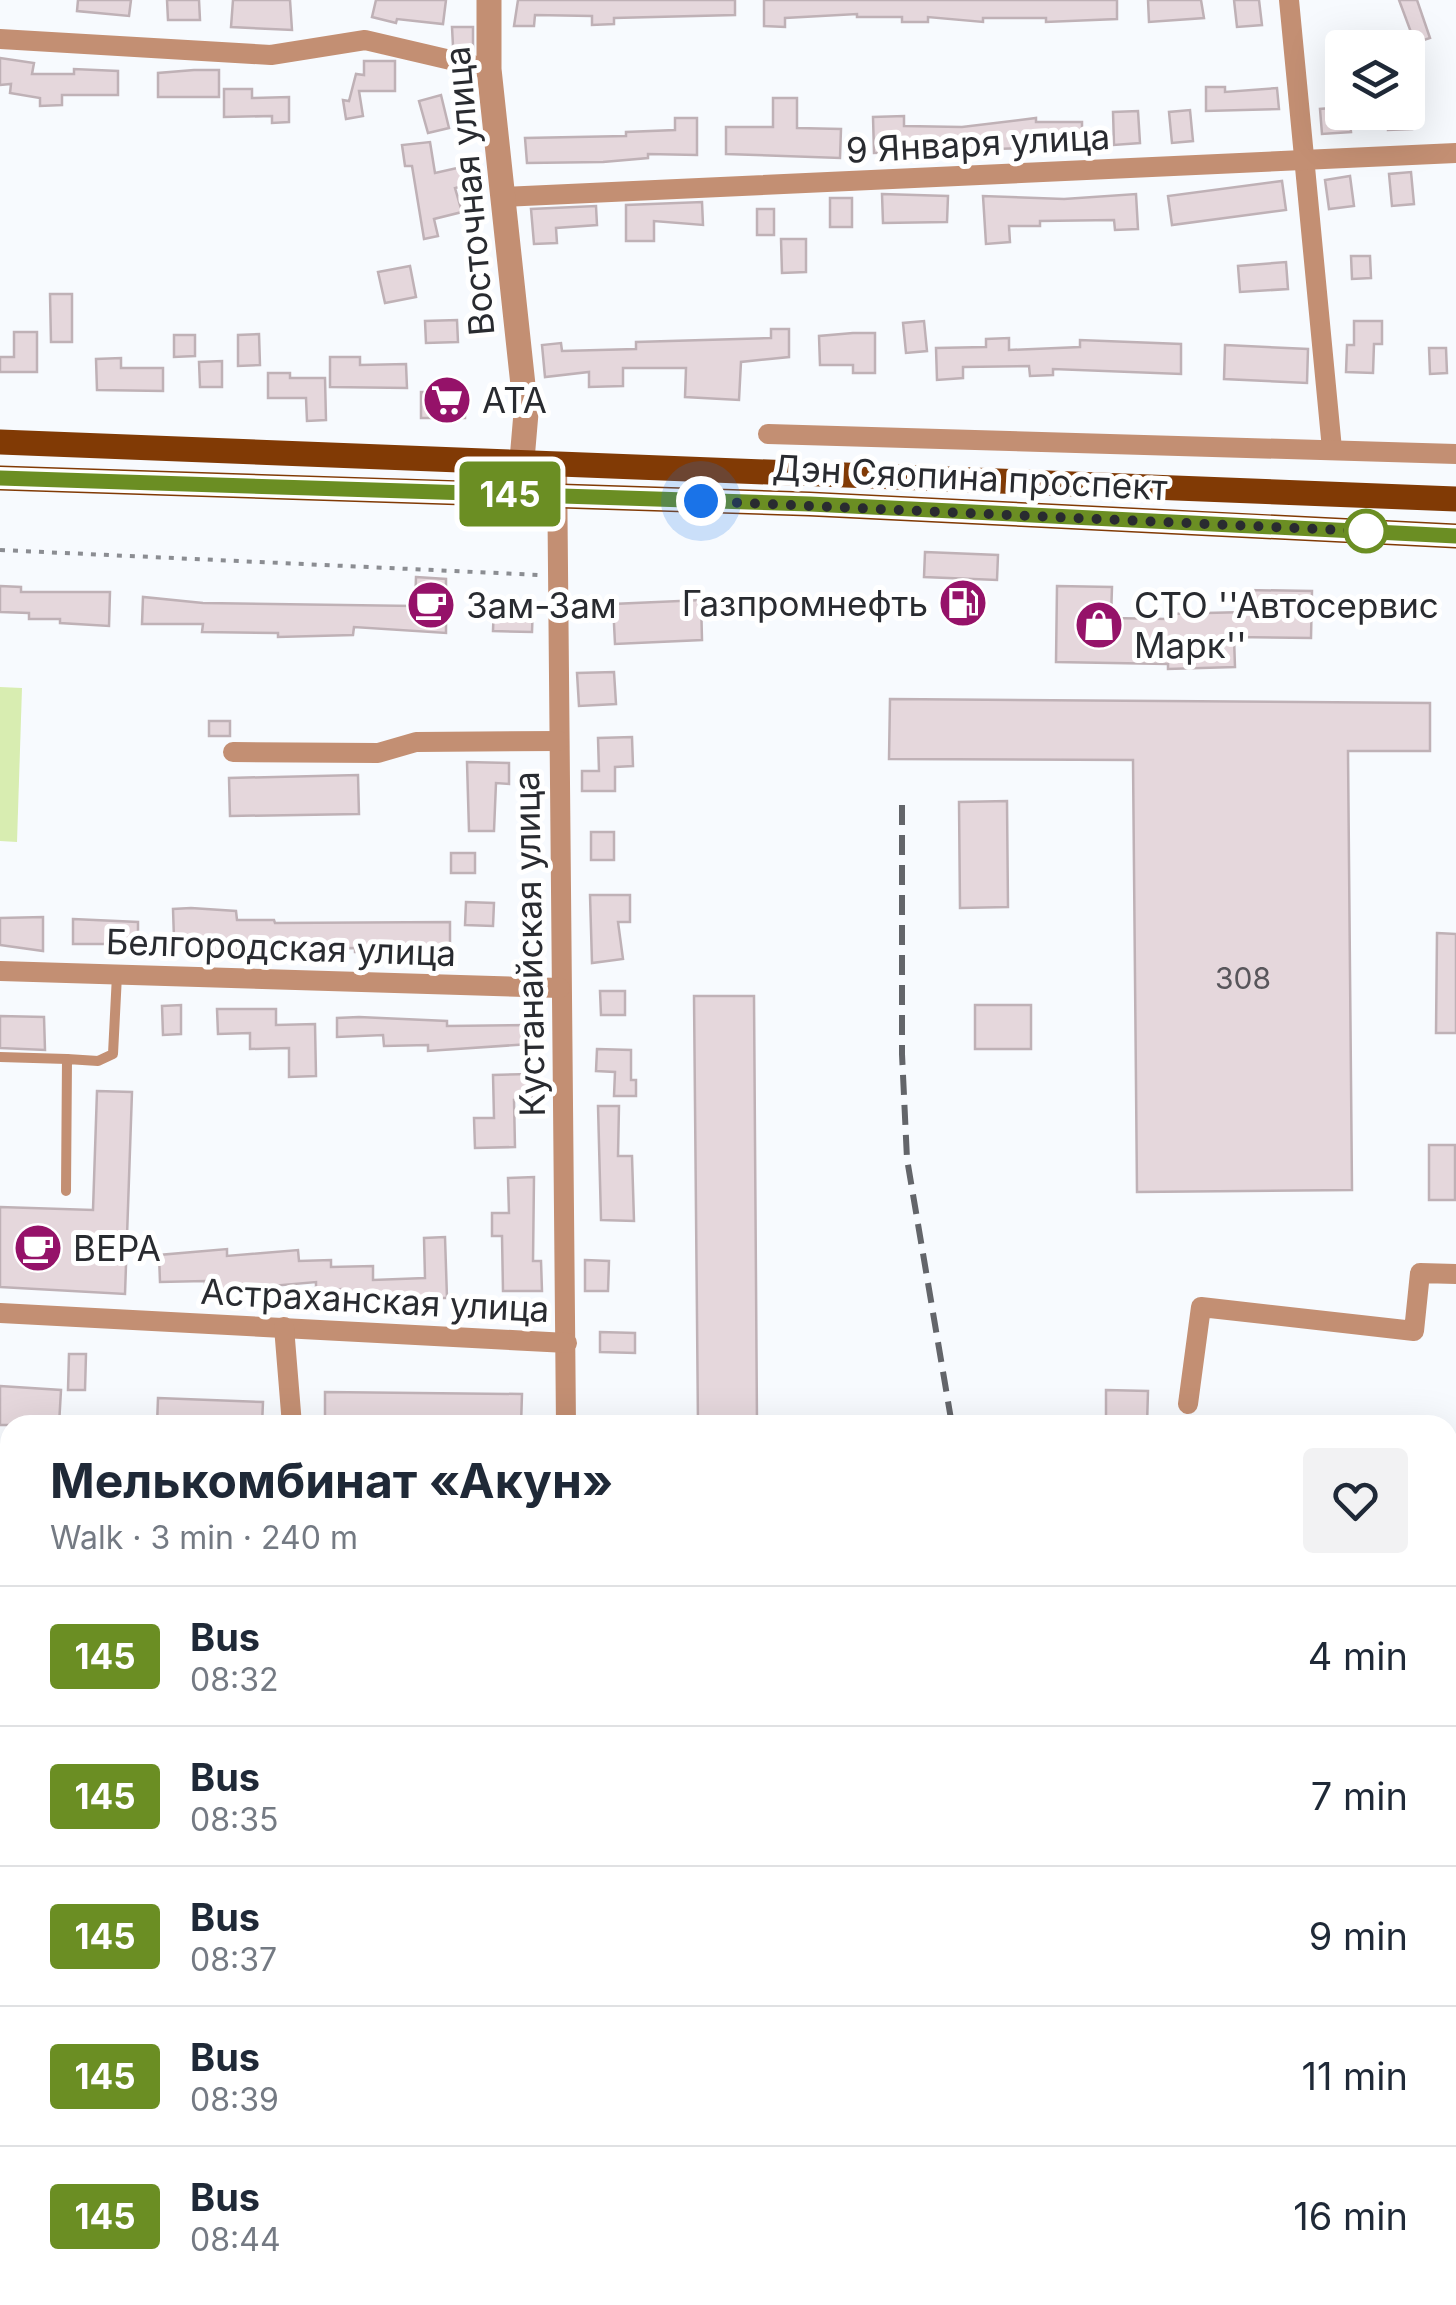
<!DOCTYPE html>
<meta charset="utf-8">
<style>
:root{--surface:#fff;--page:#f2f2f3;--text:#1f2937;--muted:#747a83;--line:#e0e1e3}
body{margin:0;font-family:Inter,sans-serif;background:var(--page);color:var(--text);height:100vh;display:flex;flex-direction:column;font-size:38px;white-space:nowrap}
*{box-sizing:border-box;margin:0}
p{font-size:32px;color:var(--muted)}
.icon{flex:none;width:55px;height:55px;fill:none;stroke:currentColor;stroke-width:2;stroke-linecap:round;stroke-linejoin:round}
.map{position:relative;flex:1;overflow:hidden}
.sheet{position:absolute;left:0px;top:1415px;width:1458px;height:890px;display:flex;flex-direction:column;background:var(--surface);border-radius:30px 30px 0 0;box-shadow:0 10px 40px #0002}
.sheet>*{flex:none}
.badge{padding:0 20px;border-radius:8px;font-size:35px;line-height:65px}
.tools{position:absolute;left:1325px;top:30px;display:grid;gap:20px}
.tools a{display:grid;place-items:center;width:100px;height:100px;border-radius:10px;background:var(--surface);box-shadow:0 10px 40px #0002;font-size:50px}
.you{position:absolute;width:50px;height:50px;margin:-25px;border:8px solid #fff;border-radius:50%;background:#1a73e8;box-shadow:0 0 0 15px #1a73e833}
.map>.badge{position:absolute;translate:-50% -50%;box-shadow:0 0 0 5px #fff}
.round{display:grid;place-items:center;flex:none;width:105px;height:105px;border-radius:10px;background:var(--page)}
.overview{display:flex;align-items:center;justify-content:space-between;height:170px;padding:0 50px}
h1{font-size:48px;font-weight:700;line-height:75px}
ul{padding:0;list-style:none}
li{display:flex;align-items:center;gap:30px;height:140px;padding:0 50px;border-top:2px solid var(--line)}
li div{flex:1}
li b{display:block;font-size:38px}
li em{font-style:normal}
li .badge{min-width:110px;font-weight:700;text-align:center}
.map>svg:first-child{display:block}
.green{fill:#d8edb1}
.building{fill:#e5d7dc;stroke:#bfb1b6;stroke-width:2.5}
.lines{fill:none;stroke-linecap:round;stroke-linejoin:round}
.path{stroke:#8b8d92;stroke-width:4;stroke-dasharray:5 8;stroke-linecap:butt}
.service{stroke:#c38f73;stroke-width:10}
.minor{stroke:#c38f73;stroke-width:20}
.tertiary{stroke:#c38f73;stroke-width:25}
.primary{stroke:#813a05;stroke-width:25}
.rail{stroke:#63656a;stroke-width:6;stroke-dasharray:20 10;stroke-linecap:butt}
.line-casing{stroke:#fff;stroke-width:22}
.line{stroke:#6b8e23;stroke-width:15}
.walk{stroke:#292b30;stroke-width:10;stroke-dasharray:0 18}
.stop-dot{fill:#fff;stroke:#6b8e23;stroke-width:5}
.labels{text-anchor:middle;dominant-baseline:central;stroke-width:10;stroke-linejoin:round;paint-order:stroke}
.number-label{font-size:30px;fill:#58565b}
.street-label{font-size:35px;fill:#292b30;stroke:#fff}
.poi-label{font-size:35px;fill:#292b30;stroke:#fff;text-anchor:start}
</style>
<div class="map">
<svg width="1456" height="2305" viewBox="0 0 1456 2305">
<rect width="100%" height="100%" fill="#f7fafe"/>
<polygon class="green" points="0,687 22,688 17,842 0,841"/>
<g class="building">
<polygon points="78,0 131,0 129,16 77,11"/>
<polygon points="167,0 199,0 200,20 168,20"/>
<polygon points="233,0 290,0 292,30 231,27"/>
<polygon points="376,0 446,0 443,24 397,19 396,23 372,17"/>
<polygon points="518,0 735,0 735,15 614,18 614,24 592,25 592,16 535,15 534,26 514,26"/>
<polygon points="764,0 1117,0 1117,19 1046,22 1046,18 983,18 983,22 928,17 928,22 902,22 902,17 857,17 857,14 785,18 785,27 764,26"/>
<polygon points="1148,0 1201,0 1204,18 1149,22"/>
<polygon points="1234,0 1259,0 1262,25 1237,27"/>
<polygon points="1399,0 1417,0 1430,38 1415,43"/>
<polygon points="452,27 473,27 473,51 453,46"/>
<polygon points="0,58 34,63 32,74 74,74 74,69 118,71 118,95 62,95 62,105 40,106 40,98 10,93 11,84 0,85"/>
<polygon points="364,61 395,61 395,91 359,91 363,116 346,119 343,100 349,101 356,74 364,75"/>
<polygon points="194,70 219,70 219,97 158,97 158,73"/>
<polygon points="1206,87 1225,87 1225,92 1277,88 1279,109 1206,111"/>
<polygon points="224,89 252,89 252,98 289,97 289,122 272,123 272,116 224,117"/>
<polygon points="441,95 449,128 428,133 419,101"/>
<polygon points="773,98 797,98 797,128 841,129 840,158 726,154 726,127 773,127"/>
<polygon points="1342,107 1342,112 1349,112 1351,132 1322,134 1320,109"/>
<polygon points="1190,110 1193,141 1172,143 1169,112"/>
<polygon points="1138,111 1140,143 1114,145 1113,112"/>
<polygon points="1387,112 1411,112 1412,129 1388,130"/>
<polygon points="904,116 904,126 962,127 1036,118 1036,122 1082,122 1082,146 874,153 873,117"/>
<polygon points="675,118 697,118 697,155 648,154 648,158 603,162 527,163 525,138 626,136 626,132 675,130"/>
<polygon points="430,142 435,173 466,166 469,184 455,188 462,212 434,219 438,236 424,239 412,166 405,166 402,145"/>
<polygon points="1411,172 1414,204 1392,206 1389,174"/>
<polygon points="1350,176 1354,206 1329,209 1325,180"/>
<polygon points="1282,181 1286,210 1172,225 1168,196"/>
<polygon points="882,194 948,196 947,222 883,223"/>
<polygon points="1136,194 1138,229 1115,230 1114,220 1040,221 1040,226 1009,226 1010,242 986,244 983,196 1064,199"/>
<rect x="830" y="198" width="22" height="29"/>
<polygon points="702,202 703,225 654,221 654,241 626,241 626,205"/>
<polygon points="596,206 597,225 556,228 557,243 534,244 531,209"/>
<rect x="757" y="209" width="17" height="26"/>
<polygon points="781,239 806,239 806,272 782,273"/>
<polygon points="1351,256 1370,256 1371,278 1352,279"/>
<polygon points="1286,262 1288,289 1240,292 1238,266"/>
<polygon points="410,266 416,297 385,303 378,272"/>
<polygon points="50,294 72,294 72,342 51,342"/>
<polygon points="457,320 458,342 426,343 425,321"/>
<polygon points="924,321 927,351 906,353 903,323"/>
<polygon points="1354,321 1382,321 1382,344 1374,344 1373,373 1346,372 1347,345 1354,345"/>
<polygon points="771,329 789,329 789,357 741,362 739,400 685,397 686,368 623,368 623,386 589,387 589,372 545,377 542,345 561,343 562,351 636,349 636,342 771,338"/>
<polygon points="14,332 37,332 37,372 0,372 0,357 14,357"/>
<polygon points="853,333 875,333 875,373 853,373 853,365 820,365 819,336"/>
<polygon points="259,334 260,365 238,366 238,335"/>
<polygon points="174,335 195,335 195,356 174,357"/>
<polygon points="1009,338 1009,350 1080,347 1080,340 1181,344 1181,374 1053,369 1053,375 1030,376 1029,366 963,367 963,378 937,380 936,348 986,347 986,339"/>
<polygon points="1225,345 1308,349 1307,383 1224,379"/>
<polygon points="1429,348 1446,348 1447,373 1430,374"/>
<polygon points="330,357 360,357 360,365 406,364 407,388 330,387"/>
<polygon points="121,358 121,368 163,368 163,391 97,390 96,359"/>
<polygon points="222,361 222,387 200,387 199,362"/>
<polygon points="268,373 290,373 290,378 325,378 326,420 307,421 306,398 268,398"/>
<rect x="421" y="392" width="44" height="26"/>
<polygon points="925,552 998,555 997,580 924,577"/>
<polygon points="416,577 446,579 446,633 354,627 353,635 278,637 278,633 202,632 203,624 142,624 143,597 203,603 415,606"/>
<polygon points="0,586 21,587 21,592 110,592 109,626 60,623 60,619 29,619 29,613 0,612"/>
<polygon points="1057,586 1112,587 1111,618 1167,619 1167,614 1245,612 1245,590 1312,591 1311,638 1234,637 1235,667 1168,669 1168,664 1056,662"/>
<polygon points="701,600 702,640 615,644 613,604"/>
<polygon points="494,602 533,603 532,632 493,631"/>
<polygon points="614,672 616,704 579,706 577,673"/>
<polygon points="890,699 1430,703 1430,751 1348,751 1352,1190 1137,1192 1133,760 889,759"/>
<rect x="209" y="721" width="21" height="15"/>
<polygon points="632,737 633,766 615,767 615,791 582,791 582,771 599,771 598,738"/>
<polygon points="467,762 509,763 509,784 496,783 494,831 469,831"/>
<polygon points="358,775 359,814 230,816 229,778"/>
<polygon points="1007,801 1008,907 960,908 959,802"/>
<rect x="591" y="832" width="23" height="28"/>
<rect x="451" y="853" width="24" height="20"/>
<polygon points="590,895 630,895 630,922 618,922 623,959 592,963"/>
<polygon points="466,902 494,903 493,926 465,925"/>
<polygon points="191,908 236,911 237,920 274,920 275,923 450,922 450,952 426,952 426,946 374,944 374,952 355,952 355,948 237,949 237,957 209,957 209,939 174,939 173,909"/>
<polygon points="43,917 43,951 0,945 0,918"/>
<polygon points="73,919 138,922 138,944 73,944"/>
<polygon points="1437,933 1456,934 1456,1033 1436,1033"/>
<polygon points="600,991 625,991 625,1015 601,1015"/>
<polygon points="694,996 754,996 757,1425 698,1425"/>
<polygon points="181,1005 181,1034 163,1035 162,1006"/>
<rect x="975" y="1005" width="56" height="44"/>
<polygon points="217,1009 276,1009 276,1025 315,1024 316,1076 289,1077 289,1048 250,1049 250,1033 218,1034"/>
<polygon points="0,1016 44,1017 45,1050 0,1048"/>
<polygon points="359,1017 447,1021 447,1026 529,1025 530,1044 428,1051 428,1045 384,1046 383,1035 337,1037 337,1018"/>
<polygon points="597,1049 631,1050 631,1080 636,1080 636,1096 614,1096 615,1072 596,1071"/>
<polygon points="531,1074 532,1099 514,1100 515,1147 475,1148 474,1118 494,1118 493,1075"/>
<polygon points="97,1091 132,1092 125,1294 0,1287 0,1207 93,1210"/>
<polygon points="598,1106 619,1106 618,1156 632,1156 634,1221 601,1220"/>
<rect x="1429" y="1145" width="26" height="55"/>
<polygon points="534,1177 533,1261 541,1261 542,1291 503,1291 502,1236 492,1236 492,1213 509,1213 508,1178"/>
<polygon points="445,1237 447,1298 343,1298 343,1289 316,1290 316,1282 205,1292 205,1281 160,1282 159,1255 227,1249 227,1256 298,1250 299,1261 331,1260 331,1267 373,1266 373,1280 425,1278 424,1238"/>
<polygon points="585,1260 609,1261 608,1291 585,1291"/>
<polygon points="600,1332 635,1333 635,1353 600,1352"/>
<polygon points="69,1354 86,1354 85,1390 68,1390"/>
<polygon points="0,1386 61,1390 59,1425 0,1425"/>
<polygon points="1106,1390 1148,1391 1147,1425 1106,1425"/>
<polygon points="325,1392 522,1394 521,1425 325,1422"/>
<polygon points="158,1398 263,1402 262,1425 157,1425"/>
</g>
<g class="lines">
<polyline class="path" points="0,550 540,575"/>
<g class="service">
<polyline points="0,1057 67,1059"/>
<polyline points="66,1191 67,1059 98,1061 113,1054 117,975"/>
<polyline points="0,1911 10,1912"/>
<polyline points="589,2295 590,2305"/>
</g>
<g class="minor">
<polyline points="1289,0 1332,449"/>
<polyline points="0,39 271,55 365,40 489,69"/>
<polyline points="503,197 1456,153"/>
<polyline points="768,434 1456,454"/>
<polyline points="557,462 566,1425"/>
<polyline points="233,752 378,753 416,742 559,741"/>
<polyline points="0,971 560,988"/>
<polyline points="0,1313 567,1343"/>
<polyline points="284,1327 292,1425"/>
<polyline points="1188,1404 1201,1307 1414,1331 1420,1273 1456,1274"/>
</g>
<polyline class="tertiary" points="489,0 489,69 526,413 519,495"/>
<g class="primary">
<polyline points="0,442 1456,499"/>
<polyline points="0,478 809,504 1456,536"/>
</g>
<g class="rail">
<polyline points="902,805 902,1054 907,1159 952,1425"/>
<polyline points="1095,2295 1100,2305"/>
</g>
</g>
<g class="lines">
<g class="line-casing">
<polyline id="line" points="0,478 810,504 1456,536"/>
</g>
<use href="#line" class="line"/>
<polyline class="walk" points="701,501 1383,532 1366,531"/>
</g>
<defs>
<g id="supermarket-disc" transform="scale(2.5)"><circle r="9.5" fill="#951269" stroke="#fff"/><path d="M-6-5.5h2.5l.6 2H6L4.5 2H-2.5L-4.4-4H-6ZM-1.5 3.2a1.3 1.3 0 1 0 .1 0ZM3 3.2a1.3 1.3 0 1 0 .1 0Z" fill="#fff"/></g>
<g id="fuel-disc" transform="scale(2.5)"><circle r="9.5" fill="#951269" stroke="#fff"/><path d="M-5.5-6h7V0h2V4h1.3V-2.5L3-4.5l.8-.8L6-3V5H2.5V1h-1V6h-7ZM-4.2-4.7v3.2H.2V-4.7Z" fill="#fff"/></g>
<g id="cafe-disc" transform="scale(2.5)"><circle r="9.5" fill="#951269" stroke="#fff"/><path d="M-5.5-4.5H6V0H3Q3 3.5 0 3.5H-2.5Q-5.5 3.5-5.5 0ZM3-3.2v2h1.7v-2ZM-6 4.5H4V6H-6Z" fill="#fff"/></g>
<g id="shop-disc" transform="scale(2.5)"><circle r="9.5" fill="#951269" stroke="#fff"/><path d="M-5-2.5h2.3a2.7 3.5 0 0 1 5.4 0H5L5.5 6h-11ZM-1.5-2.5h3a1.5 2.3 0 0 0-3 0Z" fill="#fff"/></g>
</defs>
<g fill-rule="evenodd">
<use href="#supermarket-disc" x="447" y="400"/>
<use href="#fuel-disc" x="963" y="603"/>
<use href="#cafe-disc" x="431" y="605"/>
<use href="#shop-disc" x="1099" y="625"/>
<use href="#cafe-disc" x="38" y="1248"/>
</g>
<circle class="stop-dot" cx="1366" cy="531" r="20"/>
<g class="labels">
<g class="number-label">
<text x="1243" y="978">308</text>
</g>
<g class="street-label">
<text transform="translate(978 143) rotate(-3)">9 Января улица</text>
<text transform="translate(469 191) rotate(-95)">Восточная улица</text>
<text transform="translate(970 477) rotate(3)">Дэн Сяопина проспект</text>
<text transform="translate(529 944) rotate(-91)">Кустанайская улица</text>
<text transform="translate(281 947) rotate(2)">Белгородская улица</text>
<text transform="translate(375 1300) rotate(3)">Астраханская улица</text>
</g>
<g class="poi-label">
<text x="482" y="400">АТА</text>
<text x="928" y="603" text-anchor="end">Газпромнефть</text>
<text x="466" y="605">Зам-Зам</text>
<text x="1134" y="605">СТО ''Автосервис<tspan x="1134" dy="40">Марк''</tspan></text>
<text x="73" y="1248">ВЕРА</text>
</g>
</g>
</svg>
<div class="tools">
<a><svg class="icon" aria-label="layers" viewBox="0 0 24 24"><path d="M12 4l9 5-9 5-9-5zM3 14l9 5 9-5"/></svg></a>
</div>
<div class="you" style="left:701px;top:501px"></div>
<b class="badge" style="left:510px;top:494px;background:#6b8e23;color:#fff">145</b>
<section class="sheet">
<div class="overview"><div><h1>Мелькомбинат «Акун»</h1><p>Walk · 3 min · 240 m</p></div><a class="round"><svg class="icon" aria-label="heart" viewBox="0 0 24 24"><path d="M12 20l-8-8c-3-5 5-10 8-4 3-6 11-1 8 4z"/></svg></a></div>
<ul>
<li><span class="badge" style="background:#6b8e23;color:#fff">145</span><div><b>Bus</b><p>08:32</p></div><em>4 min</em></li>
<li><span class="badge" style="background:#6b8e23;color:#fff">145</span><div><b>Bus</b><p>08:35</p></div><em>7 min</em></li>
<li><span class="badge" style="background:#6b8e23;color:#fff">145</span><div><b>Bus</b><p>08:37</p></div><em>9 min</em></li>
<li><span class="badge" style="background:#6b8e23;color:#fff">145</span><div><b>Bus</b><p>08:39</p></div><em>11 min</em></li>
<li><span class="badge" style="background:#6b8e23;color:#fff">145</span><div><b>Bus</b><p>08:44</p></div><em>16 min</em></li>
</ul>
</section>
</div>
